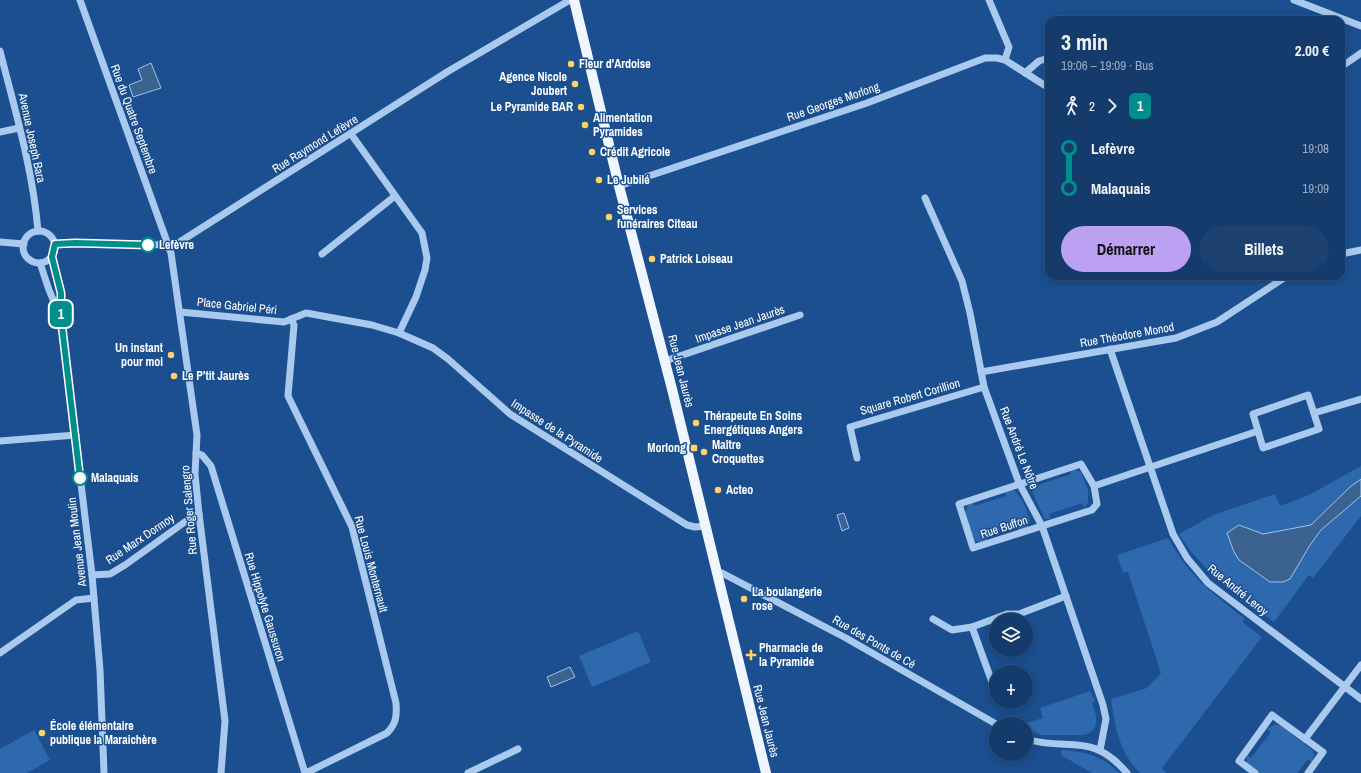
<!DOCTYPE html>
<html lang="fr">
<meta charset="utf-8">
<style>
:root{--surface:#143b6b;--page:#1d4271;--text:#f1f3f6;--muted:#9dadc1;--line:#33557e;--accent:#bca0f2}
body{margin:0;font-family:"Archivo Narrow",sans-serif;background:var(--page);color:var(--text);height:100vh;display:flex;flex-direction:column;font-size:15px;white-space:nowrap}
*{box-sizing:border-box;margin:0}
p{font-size:13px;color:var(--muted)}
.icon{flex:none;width:22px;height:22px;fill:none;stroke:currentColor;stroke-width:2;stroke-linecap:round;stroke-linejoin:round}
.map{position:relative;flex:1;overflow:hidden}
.details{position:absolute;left:1045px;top:16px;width:300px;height:264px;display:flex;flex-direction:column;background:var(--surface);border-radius:12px;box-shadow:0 2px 10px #0003,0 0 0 1px var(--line)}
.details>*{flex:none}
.badge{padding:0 8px;border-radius:6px;font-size:14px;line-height:26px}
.fabs{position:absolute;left:989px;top:613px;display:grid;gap:8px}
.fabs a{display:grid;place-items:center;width:44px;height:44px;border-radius:50%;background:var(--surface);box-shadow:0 2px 10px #0003,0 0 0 1px var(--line);font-size:20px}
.map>.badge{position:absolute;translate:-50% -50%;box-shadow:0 0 0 2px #fff}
.legs{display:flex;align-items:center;gap:6px;height:44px;padding:0 16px;font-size:13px}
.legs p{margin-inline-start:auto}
.head{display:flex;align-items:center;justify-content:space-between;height:68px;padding:0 16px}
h1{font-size:22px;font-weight:700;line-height:30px}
.primary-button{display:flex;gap:8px;margin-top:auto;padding:8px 16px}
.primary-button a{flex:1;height:46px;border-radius:24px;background:var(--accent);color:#111;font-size:16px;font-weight:700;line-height:46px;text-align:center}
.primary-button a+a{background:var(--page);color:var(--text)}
ul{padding:0 16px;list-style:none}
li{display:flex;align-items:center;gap:14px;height:40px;font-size:15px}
li i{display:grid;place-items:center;width:6px;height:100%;margin:0 5px;background:currentColor}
li i::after{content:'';width:10px;height:10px;margin:-5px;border:3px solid;border-radius:50%;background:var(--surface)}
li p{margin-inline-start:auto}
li:first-child i{background:linear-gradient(#0000 50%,currentColor 0)}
li:last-child i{background:linear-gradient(currentColor 50%,#0000 0)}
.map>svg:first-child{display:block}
.green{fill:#2e69ad}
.water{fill:#3c6290;stroke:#9cc4f0}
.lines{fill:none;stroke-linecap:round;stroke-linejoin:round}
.minor{stroke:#a9c9ee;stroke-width:7}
.major{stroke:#f0f6ff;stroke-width:10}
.line-1-casing{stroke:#fff;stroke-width:9}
.line-1{stroke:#008e8c;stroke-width:6}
.poi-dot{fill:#ffd166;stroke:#1b4f8f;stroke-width:1.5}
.stop-1-dot{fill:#fff;stroke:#008e8c;stroke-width:2}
.labels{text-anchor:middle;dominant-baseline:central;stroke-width:3;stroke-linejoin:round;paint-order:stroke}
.poi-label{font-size:12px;font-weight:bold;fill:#fff;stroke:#1b4f8f;text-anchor:start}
.street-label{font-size:12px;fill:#fff;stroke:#1b4f8f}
.stop-label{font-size:12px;font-weight:bold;fill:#fff;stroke:#1b4f8f;text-anchor:start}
</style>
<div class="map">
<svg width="1361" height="773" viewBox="0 0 1361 773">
<rect width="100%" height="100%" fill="#1b4f8f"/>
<g class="green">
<path d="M1361 466V516L1313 578 1309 575 1274 622C1239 596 1202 572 1179 534L1213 515 1275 494 1280 506 1309 495Z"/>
<polygon points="1072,468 1081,472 1088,490 1088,503 1084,508 1082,503 1049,514 1051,519 1045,519 1033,494 1031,484 1036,480 1038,485 1071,474 1070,469"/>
<path d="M1011 489C1022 494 1027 511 1030 521L1027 527 1020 531 1018 526 986 537 987 542H978L974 540C967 532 960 508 972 501L974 506 1006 496 1005 491Z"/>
<path d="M1168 538C1189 576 1211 592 1245 619L1242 622 1262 637 1162 768 1166 773H1140C1119 752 1115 727 1111 699L1147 688 1161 673 1128 572 1123 573 1117 555Z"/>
<polygon points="638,631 651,662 592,687 579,656"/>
<path d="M1090 691 1095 702 1092 703C1097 716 1101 730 1084 735H1042L1026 729V724H1023L1043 718 1040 708Z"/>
<polygon points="1276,724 1282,726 1313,751 1314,755 1312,762 1308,759 1297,773 1257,773 1247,763 1247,755 1251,758 1271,732 1267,729"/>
<polygon points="34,730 50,760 27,773 0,773 0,749"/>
<path d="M1061 750C1085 751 1102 756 1119 773H1092L1061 755Z"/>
</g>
<g class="water">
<polygon points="151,63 161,88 133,97 129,85 142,80 138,69"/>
<polygon points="1361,479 1361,496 1321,530 1310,545 1290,579 1283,582 1270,582 1239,560 1234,552 1227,533 1239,525 1263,534 1311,525 1350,487"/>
<polygon points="844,513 849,528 842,531 837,515"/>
<polygon points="570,667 575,677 551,687 547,677"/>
</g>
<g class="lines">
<g class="minor">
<polyline points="80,0 171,253 197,435 195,474 199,514 225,721 221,773"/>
<polyline points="989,0 1009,47 1005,60"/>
<polyline points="1294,0 1361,26"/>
<path d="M0 51C15 110 33 170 38 231"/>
<polyline points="1341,67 1361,53"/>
<polyline points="1025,73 1039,61 1049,58"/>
<polyline points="0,132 19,128"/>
<polyline points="351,134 422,233 427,258 425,270 416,297 399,333"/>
<polyline points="619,186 867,103 985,58 997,58 1005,60 1049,88"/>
<polyline points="925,198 962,281 970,313 984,387 1019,483 1042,526 1103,705 1106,719 1100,750"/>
<circle cx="39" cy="247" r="16"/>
<polyline points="0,242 24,244"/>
<polyline points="55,244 76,243 169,245 178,243 447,72 570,0"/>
<polyline points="322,254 395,196"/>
<polyline points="1341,254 1361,250"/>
<polyline points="52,257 61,293 61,318 92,575 100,670 104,773"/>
<polyline points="40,263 49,290 60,316"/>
<polyline points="180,312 284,322 306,313 372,325 399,333 433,348 448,359 510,414 687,525 695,527 705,526"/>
<path d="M291 319 294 325 288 396 352 527 396 703C397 716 396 724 387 733L306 773"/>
<polyline points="1110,349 1173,534 1187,558 1208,583 1361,699"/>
<polyline points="665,361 800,315"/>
<polyline points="981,372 1176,338 1217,322 1287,276"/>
<polygon points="1308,395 1319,429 1263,448 1253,414"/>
<polyline points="1314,413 1361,399"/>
<polyline points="0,441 76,435"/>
<polyline points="196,453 202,455 211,466 305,773"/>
<polyline points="857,458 850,427 984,387"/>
<polygon points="1081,464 1094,486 1097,504 1092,510 973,548 959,504"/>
<polyline points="1094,486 1258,431"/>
<polyline points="716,573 722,573 846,638 996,724"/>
<polyline points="92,575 110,574 125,565 189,519 199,514"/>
<polyline points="933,619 952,630 972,627"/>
<polyline points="0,653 76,600 94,598"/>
<polyline points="996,693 972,627 1007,614 1019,614 1066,596"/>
<path d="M1026 739C1069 752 1091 731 1127 773"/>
<polyline points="1305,739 1361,665"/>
<polyline points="468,773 518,749"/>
<polyline points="1255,773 1239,761 1272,715 1323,752 1308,773"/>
</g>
<polyline class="major" points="574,0 619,186 672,389 766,773"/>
</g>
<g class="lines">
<g class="line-1-casing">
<polyline id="line-1" points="80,478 61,318 61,293 52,257 55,244 76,243 148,245"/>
</g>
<use href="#line-1" class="line-1"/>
</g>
<g class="poi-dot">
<circle cx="571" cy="64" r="4"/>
<circle cx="575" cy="84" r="4"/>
<circle cx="581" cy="107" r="4"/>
<circle cx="585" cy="125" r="4"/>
<circle cx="592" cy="152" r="4"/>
<circle cx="599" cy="180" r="4"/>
<circle cx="609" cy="217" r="4"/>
<circle cx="652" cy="259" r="4"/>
<circle cx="171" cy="355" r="4"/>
<circle cx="174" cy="376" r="4"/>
<circle cx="696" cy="423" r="4"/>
<rect x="690" y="444" width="8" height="8" rx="2"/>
<circle cx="704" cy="452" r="4"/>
<circle cx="718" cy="490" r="4"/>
<circle cx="744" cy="599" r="4"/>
<path d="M749 649h4v4h4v4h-4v4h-4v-4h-4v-4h4z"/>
<circle cx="42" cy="733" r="4"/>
</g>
<g class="stop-1-dot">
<circle cx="148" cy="245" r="7"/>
<circle cx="80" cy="478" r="7"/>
</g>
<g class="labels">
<g class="poi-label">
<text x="579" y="64">Fleur d'Ardoise</text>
<text x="567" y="77" text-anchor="end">Agence Nicole<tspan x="567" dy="14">Joubert</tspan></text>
<text x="573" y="107" text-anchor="end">Le Pyramide BAR</text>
<text x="593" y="118">Alimentation<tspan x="593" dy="14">Pyramides</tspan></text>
<text x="600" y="152">Crédit Agricole</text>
<text x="607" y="180">Le Jubilé</text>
<text x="617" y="210">Services<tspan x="617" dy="14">funéraires Citeau</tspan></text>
<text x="660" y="259">Patrick Loiseau</text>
<text x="163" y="348" text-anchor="end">Un instant<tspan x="163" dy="14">pour moi</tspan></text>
<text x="182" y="376">Le P’tit Jaurès</text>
<text x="704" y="416">Thérapeute En Soins<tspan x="704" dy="14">Energétiques Angers</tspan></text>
<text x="712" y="445">Maître<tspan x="712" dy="14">Croquettes</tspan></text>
<text x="686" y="448" text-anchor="end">Morlong</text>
<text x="726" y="490">Acteo</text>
<text x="752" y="592">La boulangerie<tspan x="752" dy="14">rose</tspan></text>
<text x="759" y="648">Pharmacie de<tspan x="759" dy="14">la Pyramide</tspan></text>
<text x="50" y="726">École élémentaire<tspan x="50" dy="14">publique la Maraichère</tspan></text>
</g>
<g class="street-label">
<text transform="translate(833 102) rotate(-19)">Rue Georges Morlong</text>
<text transform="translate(134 119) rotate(70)">Rue du Quatre Septembre</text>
<text transform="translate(32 138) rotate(78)">Avenue Joseph Bara</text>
<text transform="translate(315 144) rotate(-32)">Rue Raymond Lefèvre</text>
<text transform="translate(237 306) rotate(6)">Place Gabriel Péri</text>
<text transform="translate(740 324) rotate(-19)">Impasse Jean Jaurès</text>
<text transform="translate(1127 335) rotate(-10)">Rue Théodore Monod</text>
<text transform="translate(681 371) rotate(76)">Rue Jean Jaurès</text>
<text transform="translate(910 397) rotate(-16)">Square Robert Corillion</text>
<text transform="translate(557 431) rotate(33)">Impasse de la Pyramide</text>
<text transform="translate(1019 448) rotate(69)">Rue André Le Nôtre</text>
<text transform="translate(189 510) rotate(-95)">Rue Roger Salengro</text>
<text transform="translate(1004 527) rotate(-18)">Rue Buffon</text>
<text transform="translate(140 539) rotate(-34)">Rue Marx Dormoy</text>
<text transform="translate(77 542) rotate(-97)">Avenue Jean Moulin</text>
<text transform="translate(371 564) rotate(75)">Rue Louis Monternault</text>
<text transform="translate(1238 590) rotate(39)">Rue André Leroy</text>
<text transform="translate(265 607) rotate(73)">Rue Hippolyte Gaussuron</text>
<text transform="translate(874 642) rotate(30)">Rue des Ponts de Cé</text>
<text transform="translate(766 721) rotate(76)">Rue Jean Jaurès</text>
</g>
<g class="stop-label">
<text x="159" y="245">Lefèvre</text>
<text x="91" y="478">Malaquais</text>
</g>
</g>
</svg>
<div class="fabs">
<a><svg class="icon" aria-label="layers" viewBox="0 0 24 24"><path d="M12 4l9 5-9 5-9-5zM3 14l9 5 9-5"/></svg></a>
<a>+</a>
<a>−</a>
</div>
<b class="badge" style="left:61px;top:314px;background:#008e8c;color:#fff">1</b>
<section class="details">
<div class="head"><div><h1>3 min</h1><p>19:06 – 19:09 · Bus</p></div><b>2.00 €</b></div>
<div class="legs"><svg class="icon" aria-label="walk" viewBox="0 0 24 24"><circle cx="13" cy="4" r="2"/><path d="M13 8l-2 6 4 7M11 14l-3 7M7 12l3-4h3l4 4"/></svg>2<svg class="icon" aria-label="forward" viewBox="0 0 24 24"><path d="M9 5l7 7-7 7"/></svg><b class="badge" style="background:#008e8c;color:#fff">1</b></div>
<ul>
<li><i style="color:#008e8c"></i><b>Lefèvre</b><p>19:08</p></li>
<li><i style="color:#008e8c"></i><b>Malaquais</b><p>19:09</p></li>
</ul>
<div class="primary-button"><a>Démarrer</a><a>Billets</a></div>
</section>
</div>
